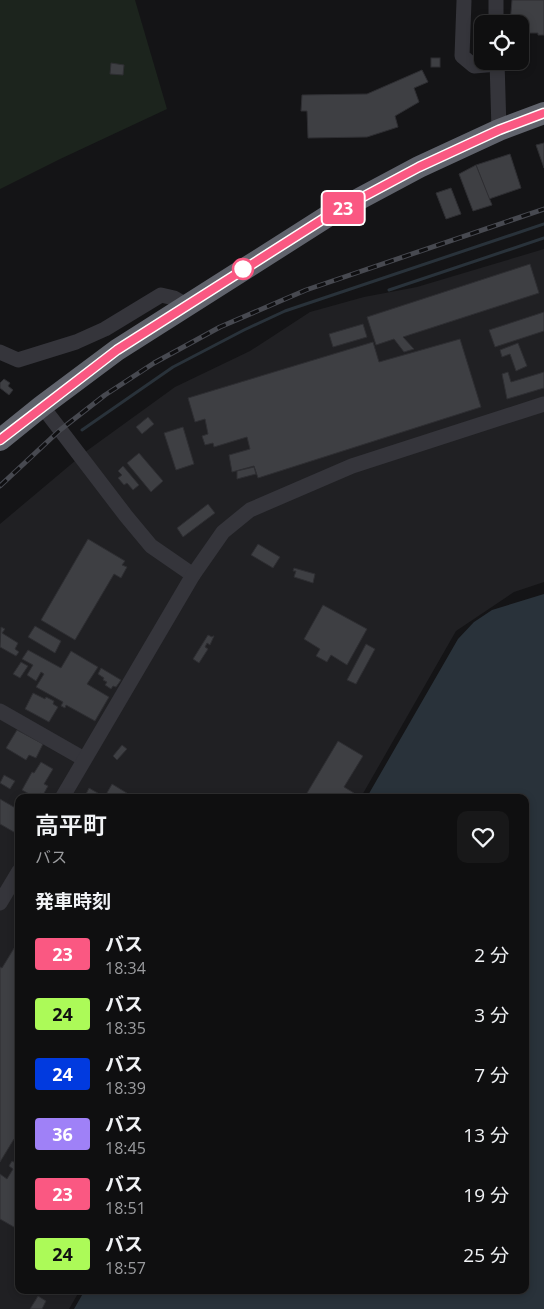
<!DOCTYPE html>
<html lang="ja">
<meta charset="utf-8">
<style>
:root{--surface:#0f0f10;--page:#181819;--text:#f1f3f6;--muted:#9b9c9f;--line:#2f2f30}
body{margin:0;font-family:"Open Sans","Noto Sans JP",sans-serif;background:var(--page);color:var(--text);height:100vh;display:flex;flex-direction:column;font-size:19px;white-space:nowrap}
*{box-sizing:border-box;margin:0}
p{font-size:16px;color:var(--muted)}
.icon{flex:none;width:28px;height:28px;fill:none;stroke:currentColor;stroke-width:2;stroke-linecap:round;stroke-linejoin:round}
.map{position:relative;flex:1;overflow:hidden}
.details{position:absolute;left:15px;top:794px;width:514px;height:500px;display:flex;flex-direction:column;background:var(--surface);border-radius:10px;box-shadow:0 2px 8px #0003,0 0 0 1px var(--line)}
.details>*{flex:none}
.badge{padding:0 10px;border-radius:4px;font-size:18px;line-height:32px}
.controls{position:absolute;left:474px;top:15px;display:grid;gap:10px}
.controls a{display:grid;place-items:center;width:55px;height:55px;border-radius:10px;background:var(--surface);box-shadow:0 2px 8px #0003,0 0 0 1px var(--line);font-size:25px}
.map>.badge{position:absolute;translate:-50% -50%;box-shadow:0 0 0 2px #fff}
h2{padding:0 20px;font-size:19px;line-height:45px}
.round{display:grid;place-items:center;flex:none;width:52px;height:52px;border-radius:10px;background:var(--page)}
.head{display:flex;align-items:center;justify-content:space-between;height:85px;padding:0 20px}
h1{font-size:24px;font-weight:600;line-height:38px}
ul{padding:0;list-style:none}
li{display:flex;align-items:center;gap:15px;height:60px;padding:0 20px}
li div{flex:1}
li b{display:block;font-size:19px}
li em{font-style:normal}
li .badge{min-width:55px;font-weight:700;text-align:center}
.map>svg:first-child{display:block}
.built{fill:#202023}
.green{fill:#1c241d}
.water{fill:#29323a}
.lines{fill:none;stroke-linecap:round;stroke-linejoin:round}
.stream{stroke:#29323a;stroke-width:3}
.building{fill:#3e3f43;stroke:#2e2e32}
.minor{stroke:#35353b;stroke-width:15}
.highway{stroke:#60636c;stroke-width:22}
.rail-casing{stroke:#474950;stroke-width:5}
.rail{stroke:#0f0f11;stroke-width:3;stroke-dasharray:9;stroke-linecap:butt}
.line-casing{stroke:#fff;stroke-width:11}
.line{stroke:#fa5882;stroke-width:8}
.stop-dot{fill:#fff;stroke:#fa5882;stroke-width:2.5}
</style>
<div class="map">
<svg width="544" height="1309" viewBox="0 0 544 1309">
<rect width="100%" height="100%" fill="#141416"/>
<polygon class="built" points="544,249 544,582 514,592 456,631 361,797 19,798 19,1290 80,1290 69,1309 0,1309 0,524 88,450 175,387 250,351 310,312 364,297 417,287"/>
<polygon class="green" points="0,0 135,0 167,109 58,160 0,189"/>
<polygon class="water" points="544,594 544,1309 74,1309 85,1290 525,1290 525,798 367,797 458,639 474,622 492,610"/>
<g class="lines">
<g class="stream">
<polyline points="389,290 544,238"/>
<polyline points="82,430 173,367 244,330 285,311 544,224"/>
</g>
</g>
<g class="building">
<polygon points="512,0 544,0 544,35 538,35 538,33 520,33 520,24 510,24"/>
<rect x="431" y="58" width="9" height="9"/>
<polygon points="111,63 124,65 123,75 110,74"/>
<polygon points="422,70 428,82 414,88 419,102 395,116 398,127 367,137 308,138 307,111 301,111 302,95 367,94"/>
<polygon points="544,143 544,168 536,145"/>
<polygon points="510,154 521,188 489,199 476,165"/>
<polygon points="476,165 492,205 473,211 459,174"/>
<polygon points="451,188 461,214 446,219 436,193"/>
<polygon points="530,264 539,293 403,337 414,349 404,352 394,339 376,345 367,317"/>
<polygon points="544,312 544,331 495,347 489,330"/>
<polygon points="363,324 367,337 333,347 329,334"/>
<polygon points="460,339 481,407 258,478 254,466 232,472 229,455 250,449 247,437 214,447 213,443 205,445 202,436 208,434 205,419 195,422 188,398 373,342 379,362"/>
<polygon points="518,343 527,366 516,371 510,354 502,357 500,350"/>
<polygon points="508,372 511,382 544,372 544,388 507,399 502,374"/>
<polygon points="4,379 10,383 8,386 13,390 9,395 0,388 0,383"/>
<polygon points="148,417 154,424 142,434 136,427"/>
<polygon points="183,427 194,464 176,470 164,433"/>
<polygon points="139,453 163,481 151,492 127,463"/>
<polygon points="123,466 139,485 133,490 127,483 124,485 118,478 122,475 118,471"/>
<polygon points="254,467 256,474 237,479 237,471"/>
<polygon points="208,504 215,513 183,537 177,528"/>
<polygon points="88,539 125,561 122,565 127,567 121,578 114,574 75,640 41,620"/>
<polygon points="258,544 280,557 273,568 251,555"/>
<polygon points="294,568 315,574 313,583 294,577 296,571 293,571"/>
<polygon points="323,605 367,629 347,665 331,655 327,662 316,656 320,649 304,639"/>
<polygon points="35,626 61,641 55,653 28,637"/>
<polygon points="1,627 5,629 2,633 18,643 15,649 19,652 16,656 0,647"/>
<polygon points="208,635 212,637 213,636 214,636 210,645 207,643 205,647 208,649 199,663 193,659"/>
<polygon points="366,644 375,649 356,684 347,680"/>
<polygon points="28,650 61,668 71,651 98,667 87,684 109,697 95,721 66,705 65,708 61,706 63,702 36,687 44,674 41,672 36,681 27,675 33,665 22,659"/>
<polygon points="21,662 28,666 20,678 13,674"/>
<polygon points="101,668 121,680 116,687 113,686 111,689 105,685 107,682 103,680 104,678 98,674"/>
<polygon points="33,693 45,699 46,697 54,701 53,704 58,707 49,722 25,709"/>
<polygon points="17,730 43,744 36,758 29,755 26,760 6,748"/>
<polygon points="338,741 363,756 344,787 354,793 352,796 354,798 304,798"/>
<polygon points="122,745 127,749 117,760 113,756"/>
<polygon points="41,762 53,769 44,784 48,786 43,795 40,793 36,798 22,790 32,772 34,773"/>
<polygon points="4,775 15,781 10,789 0,783"/>
<polygon points="112,784 135,798 104,798"/>
<polygon points="89,788 103,796 102,798 84,798"/>
<polygon points="0,799 19,810 19,835 0,824"/>
<polygon points="19,940 19,1137 16,1141 14,1139 0,1162 0,967 2,968"/>
<polygon points="12,1161 19,1165 19,1230 0,1219 0,1174 7,1179 13,1169 9,1166"/>
<polygon points="38,1296 46,1301 42,1309 30,1309"/>
</g>
<g class="lines">
<g class="minor">
<polyline points="496,0 496,24"/>
<polyline points="464,1 462,56 474,66 498,64"/>
<polyline points="497,61 499,130"/>
<polyline points="0,352 18,360 76,342 105,329 161,295 174,298 186,305"/>
<polyline points="42,406 126,516 151,546 193,575"/>
<polyline points="0,711 84,759"/>
<polyline points="62,798 193,575 223,532 250,510 352,466 544,404"/>
<polyline points="0,903 19,871"/>
</g>
<polyline class="highway" points="0,440 42,406 117,350 331,214 419,167 499,130 544,113"/>
<g class="rail-casing">
<polyline id="rail" points="0,486 60,430 105,395 154,363 220,327 306,290 544,209"/>
</g>
<use href="#rail" class="rail"/>
</g>
<g class="lines">
<g class="line-casing">
<polyline id="line" points="0,440 117,350 331,214 419,167 499,130 544,113"/>
</g>
<use href="#line" class="line"/>
</g>
<circle class="stop-dot" cx="243" cy="269" r="10"/>
</svg>
<div class="controls">
<a><svg class="icon" aria-label="locate" viewBox="0 0 24 24"><circle cx="12" cy="12" r="6"/><path d="M12 2v4M12 18v4M2 12h4M18 12h4"/></svg></a>
</div>
<b class="badge" style="left:343px;top:208px;background:#fa5882;color:#fff">23</b>
<section class="details">
<div class="head"><div><h1>高平町</h1><p>バス</p></div><a class="round"><svg class="icon" aria-label="heart" viewBox="0 0 24 24"><path d="M12 20l-8-8c-3-5 5-10 8-4 3-6 11-1 8 4z"/></svg></a></div>
<h2>発車時刻</h2>
<ul>
<li><span class="badge" style="background:#fa5882;color:#fff">23</span><div><b>バス</b><p>18:34</p></div><em>2 分</em></li>
<li><span class="badge" style="background:#acfa58;color:#111">24</span><div><b>バス</b><p>18:35</p></div><em>3 分</em></li>
<li><span class="badge" style="background:#013adf;color:#fff">24</span><div><b>バス</b><p>18:39</p></div><em>7 分</em></li>
<li><span class="badge" style="background:#9f81f7;color:#fff">36</span><div><b>バス</b><p>18:45</p></div><em>13 分</em></li>
<li><span class="badge" style="background:#fa5882;color:#fff">23</span><div><b>バス</b><p>18:51</p></div><em>19 分</em></li>
<li><span class="badge" style="background:#acfa58;color:#111">24</span><div><b>バス</b><p>18:57</p></div><em>25 分</em></li>
</ul>
</section>
</div>
